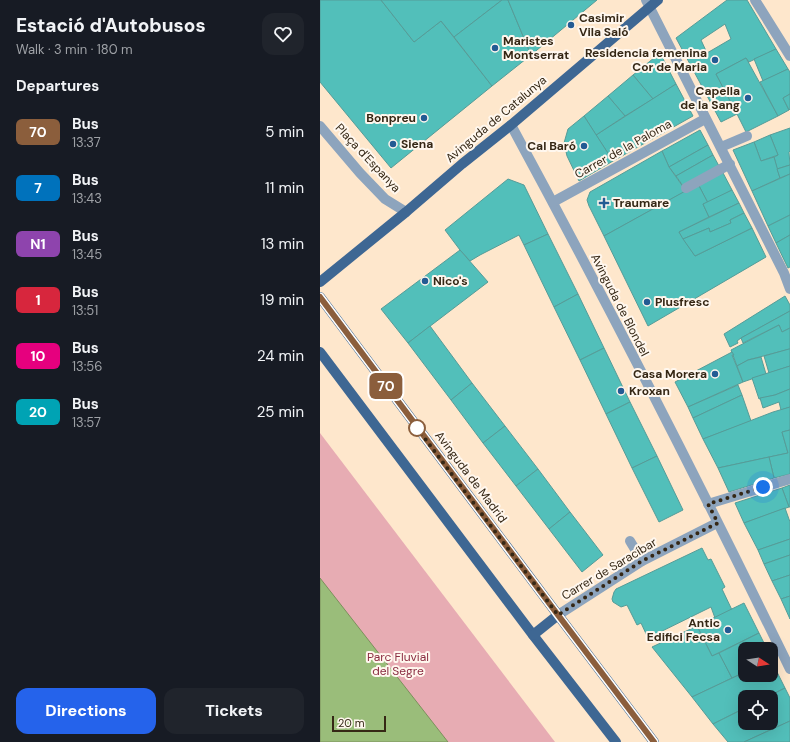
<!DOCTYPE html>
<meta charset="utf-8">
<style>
:root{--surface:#171b24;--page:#20242c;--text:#f1f3f6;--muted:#9ea1a6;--accent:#2563eb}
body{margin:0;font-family:"DM Sans",sans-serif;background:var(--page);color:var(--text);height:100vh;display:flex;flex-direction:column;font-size:15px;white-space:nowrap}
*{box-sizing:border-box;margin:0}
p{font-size:13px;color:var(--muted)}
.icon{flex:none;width:22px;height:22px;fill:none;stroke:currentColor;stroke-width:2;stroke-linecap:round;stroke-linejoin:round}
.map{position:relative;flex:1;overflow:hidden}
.details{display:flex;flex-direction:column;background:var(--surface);width:320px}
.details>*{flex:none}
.badge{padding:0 8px;border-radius:6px;font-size:14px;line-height:26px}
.needle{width:26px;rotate:102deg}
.buttons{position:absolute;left:418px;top:642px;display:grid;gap:8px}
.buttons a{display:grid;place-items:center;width:40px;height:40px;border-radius:8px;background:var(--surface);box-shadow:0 4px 16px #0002;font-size:20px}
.scale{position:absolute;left:12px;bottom:10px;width:54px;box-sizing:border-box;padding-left:4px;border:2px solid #352715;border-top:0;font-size:11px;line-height:14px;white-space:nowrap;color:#352715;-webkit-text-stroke:3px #fff7ee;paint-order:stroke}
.you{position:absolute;width:20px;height:20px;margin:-10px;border:3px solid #fff;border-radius:50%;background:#1a73e8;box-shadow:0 0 0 6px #1a73e833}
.map>.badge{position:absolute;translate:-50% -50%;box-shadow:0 0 0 2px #fff}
h2{padding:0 16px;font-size:15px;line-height:36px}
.round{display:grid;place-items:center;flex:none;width:42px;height:42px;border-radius:12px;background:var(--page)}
.overview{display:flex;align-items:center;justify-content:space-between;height:68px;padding:0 16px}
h1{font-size:19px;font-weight:800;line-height:30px}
.cta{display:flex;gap:8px;margin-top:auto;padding:8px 16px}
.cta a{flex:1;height:46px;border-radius:12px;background:var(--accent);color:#fff;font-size:16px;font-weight:800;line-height:46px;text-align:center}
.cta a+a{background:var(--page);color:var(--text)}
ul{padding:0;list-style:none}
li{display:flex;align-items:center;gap:12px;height:56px;padding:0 16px}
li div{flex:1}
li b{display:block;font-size:15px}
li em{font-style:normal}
li .badge{min-width:44px;font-weight:700;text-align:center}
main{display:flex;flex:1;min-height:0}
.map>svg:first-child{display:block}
.green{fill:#e7acb3}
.water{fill:#9abd7a;stroke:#7c905c}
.building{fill:#52bfba;stroke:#559c98;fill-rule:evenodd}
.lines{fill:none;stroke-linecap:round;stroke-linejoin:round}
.minor{stroke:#8da4bd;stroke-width:10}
.major{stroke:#3e6793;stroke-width:10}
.line-casing{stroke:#fff;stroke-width:9}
.line{stroke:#8b5e3c;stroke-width:6}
.walk{stroke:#352715;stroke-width:4;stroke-dasharray:0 7.2}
.poi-dot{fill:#235b93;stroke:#fff7ee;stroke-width:1.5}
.stop-dot{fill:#fff;stroke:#8b5e3c;stroke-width:2}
.labels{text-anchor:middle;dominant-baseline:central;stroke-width:4;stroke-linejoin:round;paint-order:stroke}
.poi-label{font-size:12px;font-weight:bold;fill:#352715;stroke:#fff7ee;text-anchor:start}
.street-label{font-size:12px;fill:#352715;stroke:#fff7ee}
.park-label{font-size:12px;fill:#8b2c41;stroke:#fff7ee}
</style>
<main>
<section class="details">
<div class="overview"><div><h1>Estació d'Autobusos</h1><p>Walk · 3 min · 180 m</p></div><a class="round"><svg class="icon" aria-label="heart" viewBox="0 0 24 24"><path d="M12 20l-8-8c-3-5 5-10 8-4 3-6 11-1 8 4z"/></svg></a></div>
<h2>Departures</h2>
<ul>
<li><span class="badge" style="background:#8b5e3c;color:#fff">70</span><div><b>Bus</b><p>13:37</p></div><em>5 min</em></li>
<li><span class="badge" style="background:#0072bc;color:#fff">7</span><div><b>Bus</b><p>13:43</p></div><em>11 min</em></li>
<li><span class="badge" style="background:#8e44ad;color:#fff">N1</span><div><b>Bus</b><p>13:45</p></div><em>13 min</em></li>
<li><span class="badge" style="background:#d7263d;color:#fff">1</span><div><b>Bus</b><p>13:51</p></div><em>19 min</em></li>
<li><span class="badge" style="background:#e6007e;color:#fff">10</span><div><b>Bus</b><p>13:56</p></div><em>24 min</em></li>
<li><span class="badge" style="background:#00a3b4;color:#fff">20</span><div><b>Bus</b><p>13:57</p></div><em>25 min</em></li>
</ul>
<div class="cta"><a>Directions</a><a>Tickets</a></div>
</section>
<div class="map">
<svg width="470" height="742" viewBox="0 0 470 742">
<rect width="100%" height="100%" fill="#fee7cc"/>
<polygon class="green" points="0,433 235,742 0,742"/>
<polygon class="water" points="0,578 128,742 0,742"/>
<g class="building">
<polygon points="0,0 61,0 94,42 121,21 172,86 71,168 0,82"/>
<polygon points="61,0 182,0 134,37 121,21 94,42"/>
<polygon points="182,0 188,0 211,55 172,86 134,37"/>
<polygon points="188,0 277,0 211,55"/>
<path d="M407 0H427L456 49 429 62 426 58 396 74 417 114 401 122 356 38ZM405 24 411 39 387 53 381 40Z"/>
<polygon points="456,49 468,69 443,81 434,59"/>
<polygon points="340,53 356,84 333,99 313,75"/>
<polygon points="426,58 458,116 426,132 417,114 396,74"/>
<polygon points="468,69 470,72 470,94 463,98 469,110 458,116 440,82"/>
<polygon points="313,75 333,99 305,116 288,96"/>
<polygon points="356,84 373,116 293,161 276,135"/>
<polygon points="470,94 470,109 469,110 463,98"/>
<polygon points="288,96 305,116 276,135 264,116"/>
<polygon points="264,116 293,161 259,181 247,156 244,143 248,129"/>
<polygon points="470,128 470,151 469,152 470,165 457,169 454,157 458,155 450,135"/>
<polygon points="380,130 388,145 349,167 342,151"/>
<polygon points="450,135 458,155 441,161 434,142"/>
<polygon points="434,142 441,161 454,157 460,178 432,191 413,150"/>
<polygon points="388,145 393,155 356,176 349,167"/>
<polygon points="342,151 349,167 366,191 284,236 269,206 267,200 270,192"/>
<polygon points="393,155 399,166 363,186 356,176"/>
<polygon points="470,165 470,174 460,178 457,169"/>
<polygon points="402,171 412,190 388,203 378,184"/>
<polygon points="470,174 470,215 448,226 432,191"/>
<polygon points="188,179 204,185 228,234 204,245 199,235 160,255 150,261 140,250 125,230"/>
<polygon points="378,184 388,203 383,204 389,217 359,232 375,256 432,228 446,257 328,326 284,236"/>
<polygon points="412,190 419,203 389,217 383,204"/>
<polygon points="419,203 424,213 410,220 411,223 390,232 389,228 363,239 359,232"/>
<polygon points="424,213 432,228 375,256 363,239 389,228 390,232 411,223 410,220"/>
<polygon points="470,215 470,235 456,243 448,226"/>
<polygon points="228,234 258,294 234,307 204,245"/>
<polygon points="470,235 470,267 468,268 456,243"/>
<polygon points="140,250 168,282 88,343 61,309"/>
<polygon points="258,294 284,348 260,360 234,307"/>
<polygon points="465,296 470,305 470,311 421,338 417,341 418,343 410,347 404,334"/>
<polygon points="470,311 470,328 462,332 459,325 423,343 421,338"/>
<polygon points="459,325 462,332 470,328 470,349 428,360 417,366 411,350"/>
<polygon points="110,326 152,383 131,400 88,343"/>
<polygon points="284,348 310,402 286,414 260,360"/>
<polygon points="469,349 470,349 470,366 449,373 444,356"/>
<polygon points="412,352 414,355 412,355 423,382 368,407 355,382"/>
<polygon points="441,357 446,374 423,382 417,366 428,360"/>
<polygon points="470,366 470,389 455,395 439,399 432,378"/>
<polygon points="152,383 185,426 163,443 131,400"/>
<polygon points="418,385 422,395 373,418 368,407"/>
<polygon points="470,389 470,407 461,410 459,402 443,408 440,398 455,395"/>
<polygon points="422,395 431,421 383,439 373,418"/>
<polygon points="310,402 337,456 312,468 286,414"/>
<polygon points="470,407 470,430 462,432 468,453 398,468 383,439 453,412"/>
<polygon points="185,426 218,469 196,486 163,443"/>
<polygon points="470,430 470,474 454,478 449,457 468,453 462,432"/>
<polygon points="337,456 363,510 339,522 312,468"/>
<polygon points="449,457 454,478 409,492 398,468"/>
<polygon points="218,469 250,512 229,529 196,486"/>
<polygon points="470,485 470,507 469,507 462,488"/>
<polygon points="462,488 469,507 424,523 415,503"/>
<polygon points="465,508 470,522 470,539 438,550 424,523"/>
<polygon points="250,512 283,555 262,572 229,529"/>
<polygon points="470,539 470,555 444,564 438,550"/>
<polygon points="382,548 388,560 391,559 405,587 402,589 412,610 395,618 391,607 328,638 321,623 317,625 307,605 301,607 293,602 292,599 294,592 296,589"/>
<polygon points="470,555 470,575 452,581 444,564"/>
<polygon points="470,575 470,596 461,599 452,581"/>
<polygon points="470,596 470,619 461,599"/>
<polygon points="424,603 439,633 392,656 377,626"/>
<polygon points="377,626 392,656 399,653 412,678 372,697 332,647"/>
<polygon points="439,633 447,649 425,649 425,672 412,678 399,653"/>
<polygon points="451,660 465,688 447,697 425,697 425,708 393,724 372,697 425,672 425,675 451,675"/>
<polygon points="465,688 470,698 470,721 424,742 408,742 393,724 425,708 425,723 451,723 451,697 447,697"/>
<polygon points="470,721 470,742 424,742"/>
</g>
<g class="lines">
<g class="minor">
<path d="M326 0C372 91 418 182 464 273L470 289"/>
<polyline points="435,0 470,56"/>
<path d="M191 125C288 304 381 486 470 669"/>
<polyline points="0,126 40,173 65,199 86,212"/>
<polyline points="401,147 427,136"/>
<polyline points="366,188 410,164"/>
<polyline points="233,202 385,119"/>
<polyline points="388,504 470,479"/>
<polyline points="310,541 322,561"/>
<polyline points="238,615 322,561 397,523"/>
</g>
<g class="major">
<polyline points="0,282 86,212 142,164 191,125 338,0"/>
<polyline points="0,297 238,615 334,742"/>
<polyline points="0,352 213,635 296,742"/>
<polyline points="213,635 238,615"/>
</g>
</g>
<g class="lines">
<g class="line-casing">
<polyline id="line" points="0,297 238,615 334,742"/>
</g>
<use href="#line" class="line"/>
<polyline class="walk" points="97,428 238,615 322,561 398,523 388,504 443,487"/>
</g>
<g class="poi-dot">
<circle cx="251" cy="25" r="4"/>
<circle cx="175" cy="48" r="4"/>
<circle cx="395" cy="60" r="4"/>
<circle cx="428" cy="98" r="4"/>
<circle cx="104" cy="118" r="4"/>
<circle cx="73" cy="144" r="4"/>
<circle cx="264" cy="146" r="4"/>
<path d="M282 197h4v4h4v4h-4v4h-4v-4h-4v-4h4z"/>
<circle cx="105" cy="281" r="4"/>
<circle cx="327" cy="302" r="4"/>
<circle cx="395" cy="374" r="4"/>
<circle cx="301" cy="391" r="4"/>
<circle cx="408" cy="630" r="4"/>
</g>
<circle class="stop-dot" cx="97" cy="428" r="8"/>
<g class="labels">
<g class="poi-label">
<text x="259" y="18">Casimir<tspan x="259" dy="14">Vila Saló</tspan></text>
<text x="183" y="41">Maristes<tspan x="183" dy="14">Montserrat</tspan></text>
<text x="387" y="53" text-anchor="end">Residencia femenina<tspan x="387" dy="14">Cor de Maria</tspan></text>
<text x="420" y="91" text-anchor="end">Capella<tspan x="420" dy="14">de la Sang</tspan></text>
<text x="96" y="118" text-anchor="end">Bonpreu</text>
<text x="81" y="144">Siena</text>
<text x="256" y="146" text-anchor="end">Cal Baró</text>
<text x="293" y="203">Traumare</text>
<text x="113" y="281">Nico's</text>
<text x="335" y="302">Plusfresc</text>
<text x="387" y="374" text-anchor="end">Casa Morera</text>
<text x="309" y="391">Kroxan</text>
<text x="400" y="623" text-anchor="end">Antic<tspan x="400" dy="14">Edifici Fecsa</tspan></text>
</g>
<g class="street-label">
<text transform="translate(176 119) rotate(-40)">Avinguda de Catalunya</text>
<text transform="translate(303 149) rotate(-29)">Carrer de la Paloma</text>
<text transform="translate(48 158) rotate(47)">Plaça d'Espanya</text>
<text transform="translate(300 305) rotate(63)">Avinguda de Blondel</text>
<text transform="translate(151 477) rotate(53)">Avinguda de Madrid</text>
<text transform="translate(289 569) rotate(-31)">Carrer de Saracíbar</text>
</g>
<g class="park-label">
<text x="78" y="657">Parc Fluvial<tspan x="78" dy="14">del Segre</tspan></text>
</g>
</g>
</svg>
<div class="buttons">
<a><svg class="needle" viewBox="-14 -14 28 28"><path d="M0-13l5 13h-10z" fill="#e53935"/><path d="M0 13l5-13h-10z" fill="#9ea1a6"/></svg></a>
<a><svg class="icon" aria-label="locate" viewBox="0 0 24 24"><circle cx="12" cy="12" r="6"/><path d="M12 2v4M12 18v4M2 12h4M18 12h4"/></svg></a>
</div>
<div class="scale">20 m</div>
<div class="you" style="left:443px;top:487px"></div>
<b class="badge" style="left:66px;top:386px;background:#8b5e3c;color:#fff">70</b>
</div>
</main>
